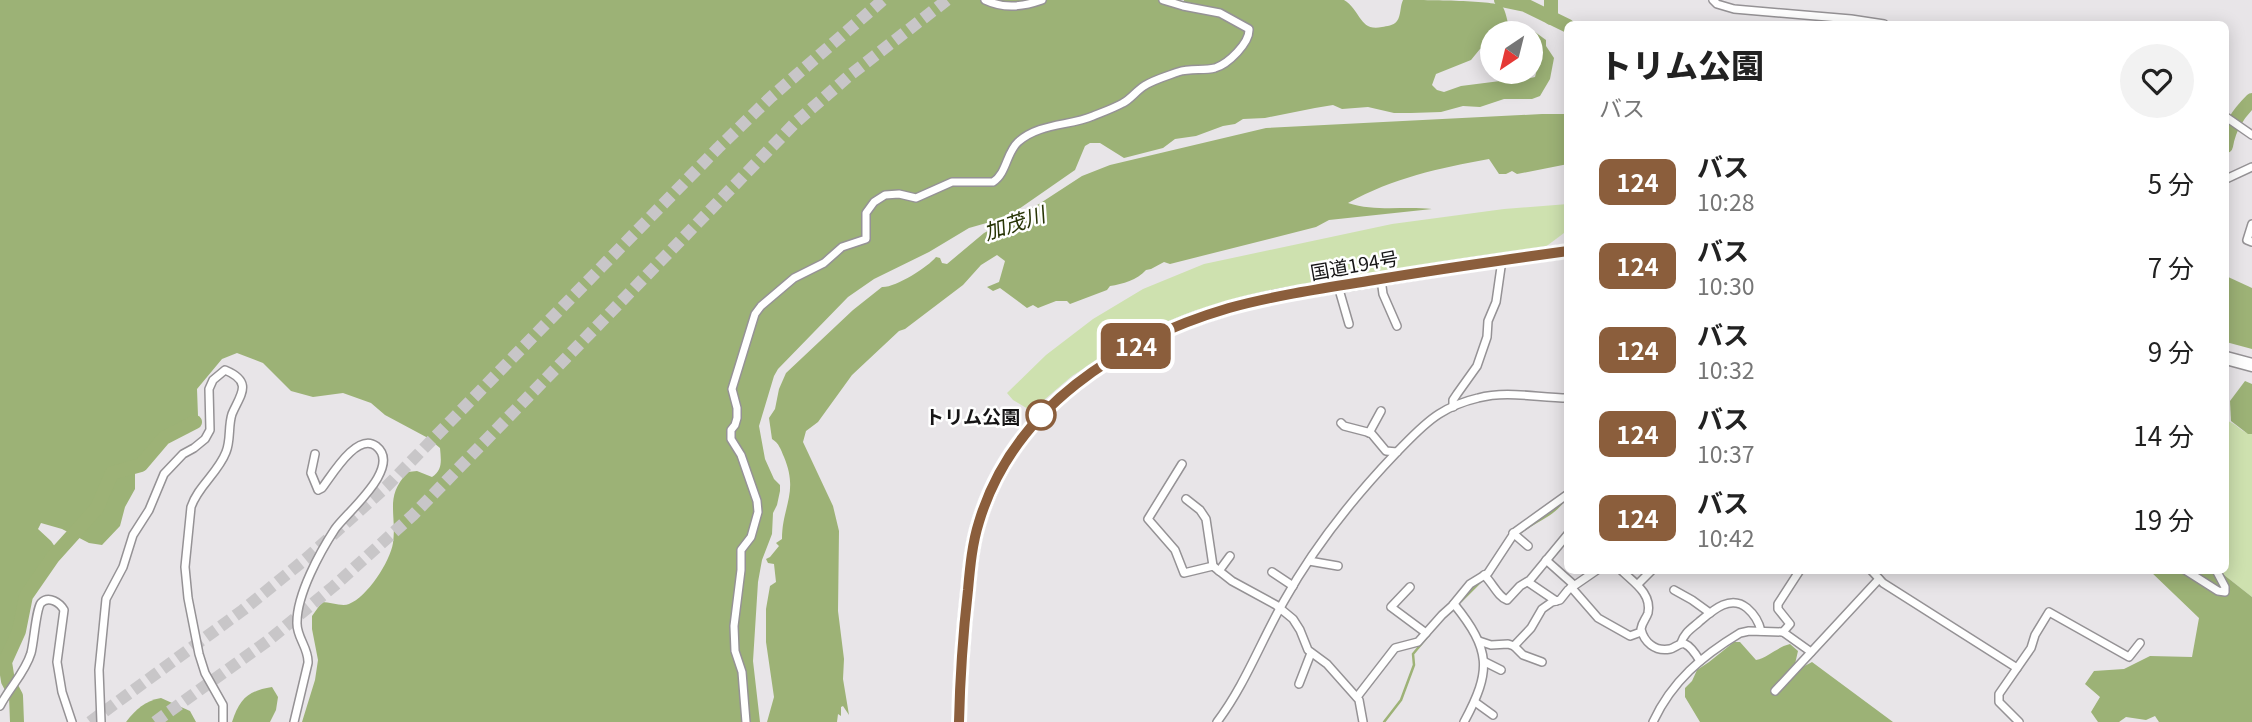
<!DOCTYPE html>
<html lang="ja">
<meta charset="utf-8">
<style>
:root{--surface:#fff;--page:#f2f2f2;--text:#222;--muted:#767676}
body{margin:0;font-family:Georgia,"Noto Sans JP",serif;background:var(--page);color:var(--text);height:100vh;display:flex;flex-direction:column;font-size:26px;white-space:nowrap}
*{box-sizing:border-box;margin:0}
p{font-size:23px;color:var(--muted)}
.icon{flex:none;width:38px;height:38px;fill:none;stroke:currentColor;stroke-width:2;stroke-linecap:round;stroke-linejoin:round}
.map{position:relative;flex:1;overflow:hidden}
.details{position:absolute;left:1564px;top:21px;width:665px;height:553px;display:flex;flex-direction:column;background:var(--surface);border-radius:10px;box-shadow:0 4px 18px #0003}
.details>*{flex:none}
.badge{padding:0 14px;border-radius:10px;font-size:24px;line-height:46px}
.needle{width:46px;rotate:215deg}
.controls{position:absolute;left:1480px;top:21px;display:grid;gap:14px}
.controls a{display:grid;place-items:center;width:63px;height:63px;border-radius:50%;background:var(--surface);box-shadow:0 4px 18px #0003;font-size:35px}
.map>.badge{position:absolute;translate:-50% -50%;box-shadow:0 0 0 4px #fff}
.round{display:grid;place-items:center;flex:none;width:74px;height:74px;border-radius:37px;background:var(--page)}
.headline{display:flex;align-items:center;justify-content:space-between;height:119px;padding:0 35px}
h1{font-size:33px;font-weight:800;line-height:52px}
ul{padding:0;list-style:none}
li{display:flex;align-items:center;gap:21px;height:84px;padding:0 35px}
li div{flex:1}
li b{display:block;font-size:26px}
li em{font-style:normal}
li .badge{min-width:77px;font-weight:700;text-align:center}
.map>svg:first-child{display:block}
.green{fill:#cee1af}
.forest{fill:#9cb276}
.water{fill:#9db276}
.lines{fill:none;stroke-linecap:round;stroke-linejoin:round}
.stream{stroke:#9db276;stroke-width:2.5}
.river{stroke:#9db276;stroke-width:14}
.motorway-tunnel{stroke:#c8c6c8;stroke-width:12;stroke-dasharray:12 6;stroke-linecap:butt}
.minor-casing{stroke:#959295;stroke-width:10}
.trunk-casing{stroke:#959295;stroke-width:15}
.minor{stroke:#fff;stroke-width:7}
.trunk{stroke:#fff;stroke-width:12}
.line-casing{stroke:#fff;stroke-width:16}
.line{stroke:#8b5e3c;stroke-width:10}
.stop-dot{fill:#fff;stroke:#8b5e3c;stroke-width:3.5}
.labels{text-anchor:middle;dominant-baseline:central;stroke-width:5;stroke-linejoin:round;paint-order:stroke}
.street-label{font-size:19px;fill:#161516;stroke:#fff}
.stop-label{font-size:19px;font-weight:bold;fill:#161516;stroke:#fff;text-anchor:end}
.water-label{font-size:21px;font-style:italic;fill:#283506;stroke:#fff}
</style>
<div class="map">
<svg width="2252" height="722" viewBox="0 0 2252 722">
<rect width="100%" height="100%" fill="#e8e5e8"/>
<g class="green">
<polygon points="1568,204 1568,230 1544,248 1403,268 1309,285 1196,310 1161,324 1110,352 1072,376 1037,406 1028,409 1013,400 1007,393 1046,355 1093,319 1143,289 1204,264 1392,224 1504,209"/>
<path d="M2226 421C2236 422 2242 434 2252 434V597L2219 571 2226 570Z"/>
</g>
<g class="forest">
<path d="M0 0H1158L1181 8 1184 0H1344C1361 10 1359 32 1382 27 1387 26 1393 26 1397 21 1401 16 1400 6 1403 0 1419 0 1493 0 1502 6 1506 11 1507 21 1509 26L1506 33H1493V46L1480 49 1471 60 1436 74 1432 85 1437 90 1444 92 1461 86 1508 80 1517 81 1535 77 1539 62 1531 52V33H1516L1515 26H1518L1527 33 1535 32 1546 40V46L1554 58 1550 79 1540 96 1532 99H1504L1480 107 1463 106 1441 112 1411 113H1394L1368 107 1342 109 1333 105 1315 108 1265 118 1243 119 1235 124 1223 126 1196 136 1175 139 1163 148 1124 158 1100 143H1090L1085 146 1075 170 1013 213 997 220 969 228 929 252 874 279 848 297 778 369 774 376 759 426 765 459 774 479 780 485V491L777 505 773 513 772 534 762 560 758 582 753 661 760 722H302L315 680 318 660 312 629V616L322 602C331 602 342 607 349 604 367 597 390 562 393 543 397 513 384 497 408 472L417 471 432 477C443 470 441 460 440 448L428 438 385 415 371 403 343 393 313 397 291 391 263 363 237 353 222 359 197 389 198 416 187 427 163 432 140 461 135 472V489L125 507 120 526 102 545 89 543 62 529 41 523 38 529 51 541 60 554 54 565 43 567 35 574 19 606 16 630 1 662 0 673Z"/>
<polygon points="2245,381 2252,384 2252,434 2248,434 2231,421 2230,401"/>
<polygon points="2150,571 2219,571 2252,597 2252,722 2159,722 2155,716 2146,720 2126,717 2119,722 2098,722 2091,712 2100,697 2085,684 2094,671 2124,669 2150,656 2192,657 2199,618"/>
<path d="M1734 642H1740L1756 660C1769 657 1777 647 1790 644L1798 651 1795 664 1801 668 1812 662 1893 722H1700L1685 697V688L1692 681 1697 670 1709 662Z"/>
<path d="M272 687 278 697 276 710 270 722H232C240 698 248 691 272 687Z"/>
<path d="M161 698 190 711 196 722H126C136 709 145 701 161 698Z"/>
</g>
<g class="water">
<path d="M1542 114H1568V164L1517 174 1512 171 1506 174H1499L1489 159C1439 168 1393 178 1348 203 1376 212 1403 206 1432 209L1329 220 1316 227 1170 264 1164 262 1151 269 1146 270C1137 280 1123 284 1110 286L1107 290 1070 304 1067 301H1056L1038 308 1033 305 1027 308 1000 288 993 291 987 287 999 282 1005 261 997 255 981 265 963 285 905 329 899 331 852 375 818 422 806 431 803 442 833 506 839 531 838 611 844 659 843 679 849 715 843 706 841 707V716L838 714 837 722H767L774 697 766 642V609L770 586 776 582 774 564 768 563 766 559 770 557 779 546 776 543 782 539C782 506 799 493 784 457 781 450 779 443 772 439L769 418 775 409 779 389 786 373 853 310 882 287C895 288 928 267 936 257L940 258 942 263 947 264 984 233 1039 204 1082 176 1110 165 1266 128Z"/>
<polygon points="2226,276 2252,288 2252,349 2226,342"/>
</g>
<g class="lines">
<g class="stream">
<path d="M1517 535C1532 522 1553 516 1564 500"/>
<polyline points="1490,575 1498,564"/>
<polyline points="1461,601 1481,581"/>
<polyline points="1384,722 1401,700 1414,665 1413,654 1428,636"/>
</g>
<g class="river">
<polyline points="1501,0 1525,5 1568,26"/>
<polyline points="1551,18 1551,0"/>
<path d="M2226 146C2229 127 2238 114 2252 100"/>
<polyline points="17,722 16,696 8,681 5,662 19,631 26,596 53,557 97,508 112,473 141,465 164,438 195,422"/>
</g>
<g class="motorway-tunnel">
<polyline points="90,722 243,610 308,557 386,487 718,148 771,97 883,0"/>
<polyline points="155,722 269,640 334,586 413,515 796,122 850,75 947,0"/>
</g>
<g class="minor-casing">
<g id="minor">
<path d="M985 0C1004 9 1022 7 1042 0"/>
<polyline points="1713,0 1717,4 1734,9 1851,19 1884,24"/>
<polyline points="2226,117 2252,135"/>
<polyline points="2226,179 2252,167"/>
<polyline points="2252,224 2247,240 2252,242"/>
<polyline points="1381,279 1383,294 1397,326"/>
<polyline points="1338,286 1349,324"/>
<polyline points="1453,407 1453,400 1457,394 1477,366 1487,337 1488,321 1496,302 1502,260"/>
<polyline points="1341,423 1344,426 1371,433 1386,451 1397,452"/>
<polyline points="1369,433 1381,411"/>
<polyline points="1182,464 1148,519 1175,550 1184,573 1213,566 1232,581 1276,605 1293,619 1300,630 1308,650 1327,664 1359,700 1363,722"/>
<polyline points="1186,499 1200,510 1206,519 1213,566"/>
<polyline points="1513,533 1528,546"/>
<polyline points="1546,560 1574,585"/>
<polyline points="1309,561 1338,566"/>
<path d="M1621 570C1633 582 1652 593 1648 613 1646 619 1642 622 1641 629 1644 642 1655 652 1670 649 1675 648 1680 642 1685 644 1690 646 1697 656 1700 661"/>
<polyline points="1871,570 1883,583 2017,668"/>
<polyline points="2185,570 2218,591 2225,592 2225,587 2216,570"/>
<polyline points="1219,571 1230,556"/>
<polyline points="1272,572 1293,586"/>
<path d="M1484 575C1492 582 1498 597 1507 600L1520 586 1530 580 1568 534"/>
<polyline points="1528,582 1556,601"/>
<polyline points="1638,584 1652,570"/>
<polyline points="1410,587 1391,607 1426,633"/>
<polyline points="1571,587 1598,618 1630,636 1641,632"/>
<polyline points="1674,590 1692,600 1710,613"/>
<path d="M1454 604C1491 650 1492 670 1464 722"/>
<polyline points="1783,632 1790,624 1778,609 1778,604 1800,570"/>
<polyline points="1479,641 1491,645 1508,644 1514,646 1523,655 1542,662"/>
<path d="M1681 643C1684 633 1691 629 1699 622 1712 611 1730 594 1747 608 1754 614 1759 622 1761 631"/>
<polyline points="1514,646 1531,628 1542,609 1552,602 1560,600 1568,590 1597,570"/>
<polyline points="1485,662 1501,670"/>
<polyline points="1299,684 1311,653"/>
<polyline points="1775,691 1879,579"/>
<polyline points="1357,697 1395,648 1418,642 1442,615 1452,606 1470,584 1488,573 1515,532 1568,494"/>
<polyline points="1475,702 1493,715"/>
<path d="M0 706C9 688 25 673 31 653 34 642 36 609 41 603 49 595 60 603 64 610L57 662 62 692 72 722"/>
<path d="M101 722 99 670 106 599 123 567 133 535 149 510 164 474 183 454 194 448 205 439 210 430 209 389 213 380 225 370C254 382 240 395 232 414 228 426 231 440 226 452 218 473 198 486 191 507L185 567 188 598 199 654 205 673 223 705V722"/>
<path d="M294 722 308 663C309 648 296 637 297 622 297 594 320 552 335 529 347 512 403 467 376 446 357 432 332 475 322 488L318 490 311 473 315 454"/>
<path d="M746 722 742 672 735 651 734 626 741 570V550L751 537 758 512 757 501 741 455 731 439V430L735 425 737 418V408L732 389 755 314 761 306 794 278 824 263 842 247 866 239V213L874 202 885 195 899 194 916 198 952 182H993C1007 173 1006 153 1018 142 1039 123 1070 126 1093 116 1103 112 1114 108 1123 103 1131 99 1136 91 1144 86 1153 80 1167 76 1178 72 1191 68 1203 71 1215 68 1228 64 1250 43 1249 29L1220 13 1183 6 1163 0"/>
<path d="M1217 722C1245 685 1261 641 1284 601 1314 547 1353 498 1396 453 1409 440 1423 424 1439 414 1450 407 1465 401 1478 398 1507 390 1538 398 1568 398"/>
<path d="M1653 722C1672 681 1702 656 1740 633L1749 631 1783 632 1811 652"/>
<polyline points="2019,722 1999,702 1999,694 2031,648 2035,635 2049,612 2129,657 2140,643"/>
</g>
</g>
<g class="trunk-casing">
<g id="trunk">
<polyline points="2226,358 2252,365"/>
<path d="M959 722C960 678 963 634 968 590 970 568 972 544 979 522 1014 407 1119 340 1229 308 1273 295 1319 289 1364 282 1432 270 1500 260 1568 251"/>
</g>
</g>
<use href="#minor" class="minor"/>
<use href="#trunk" class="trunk"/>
</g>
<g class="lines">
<g class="line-casing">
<path id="line" d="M959 722C960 678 963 634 968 590 970 568 972 544 979 522 1013 408 1120 340 1229 308 1276 295 1326 288 1374 280 1439 269 1503 260 1568 251"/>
</g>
<use href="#line" class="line"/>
</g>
<circle class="stop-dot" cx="1041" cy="415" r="14"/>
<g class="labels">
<g class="street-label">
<text transform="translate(1354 264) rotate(-10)">国道194号</text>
</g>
<g class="stop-label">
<text x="1020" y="415">トリム公園</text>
</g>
<g class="water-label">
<text transform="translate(1014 222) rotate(-18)">加茂川</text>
</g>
</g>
</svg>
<div class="controls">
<a><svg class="needle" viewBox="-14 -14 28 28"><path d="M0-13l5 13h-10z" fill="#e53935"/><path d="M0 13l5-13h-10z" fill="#767676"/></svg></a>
</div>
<b class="badge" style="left:1136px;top:346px;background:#8b5e3c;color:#fff">124</b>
<section class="details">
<div class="headline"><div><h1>トリム公園</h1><p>バス</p></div><a class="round"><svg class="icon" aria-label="heart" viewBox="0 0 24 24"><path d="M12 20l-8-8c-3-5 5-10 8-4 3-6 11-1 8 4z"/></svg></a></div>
<ul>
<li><span class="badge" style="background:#8b5e3c;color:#fff">124</span><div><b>バス</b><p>10:28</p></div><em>5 分</em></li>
<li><span class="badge" style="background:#8b5e3c;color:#fff">124</span><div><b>バス</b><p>10:30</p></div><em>7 分</em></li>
<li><span class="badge" style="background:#8b5e3c;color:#fff">124</span><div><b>バス</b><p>10:32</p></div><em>9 分</em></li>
<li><span class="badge" style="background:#8b5e3c;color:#fff">124</span><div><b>バス</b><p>10:37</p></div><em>14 分</em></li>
<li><span class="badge" style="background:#8b5e3c;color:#fff">124</span><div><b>バス</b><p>10:42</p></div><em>19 分</em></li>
</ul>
</section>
</div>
